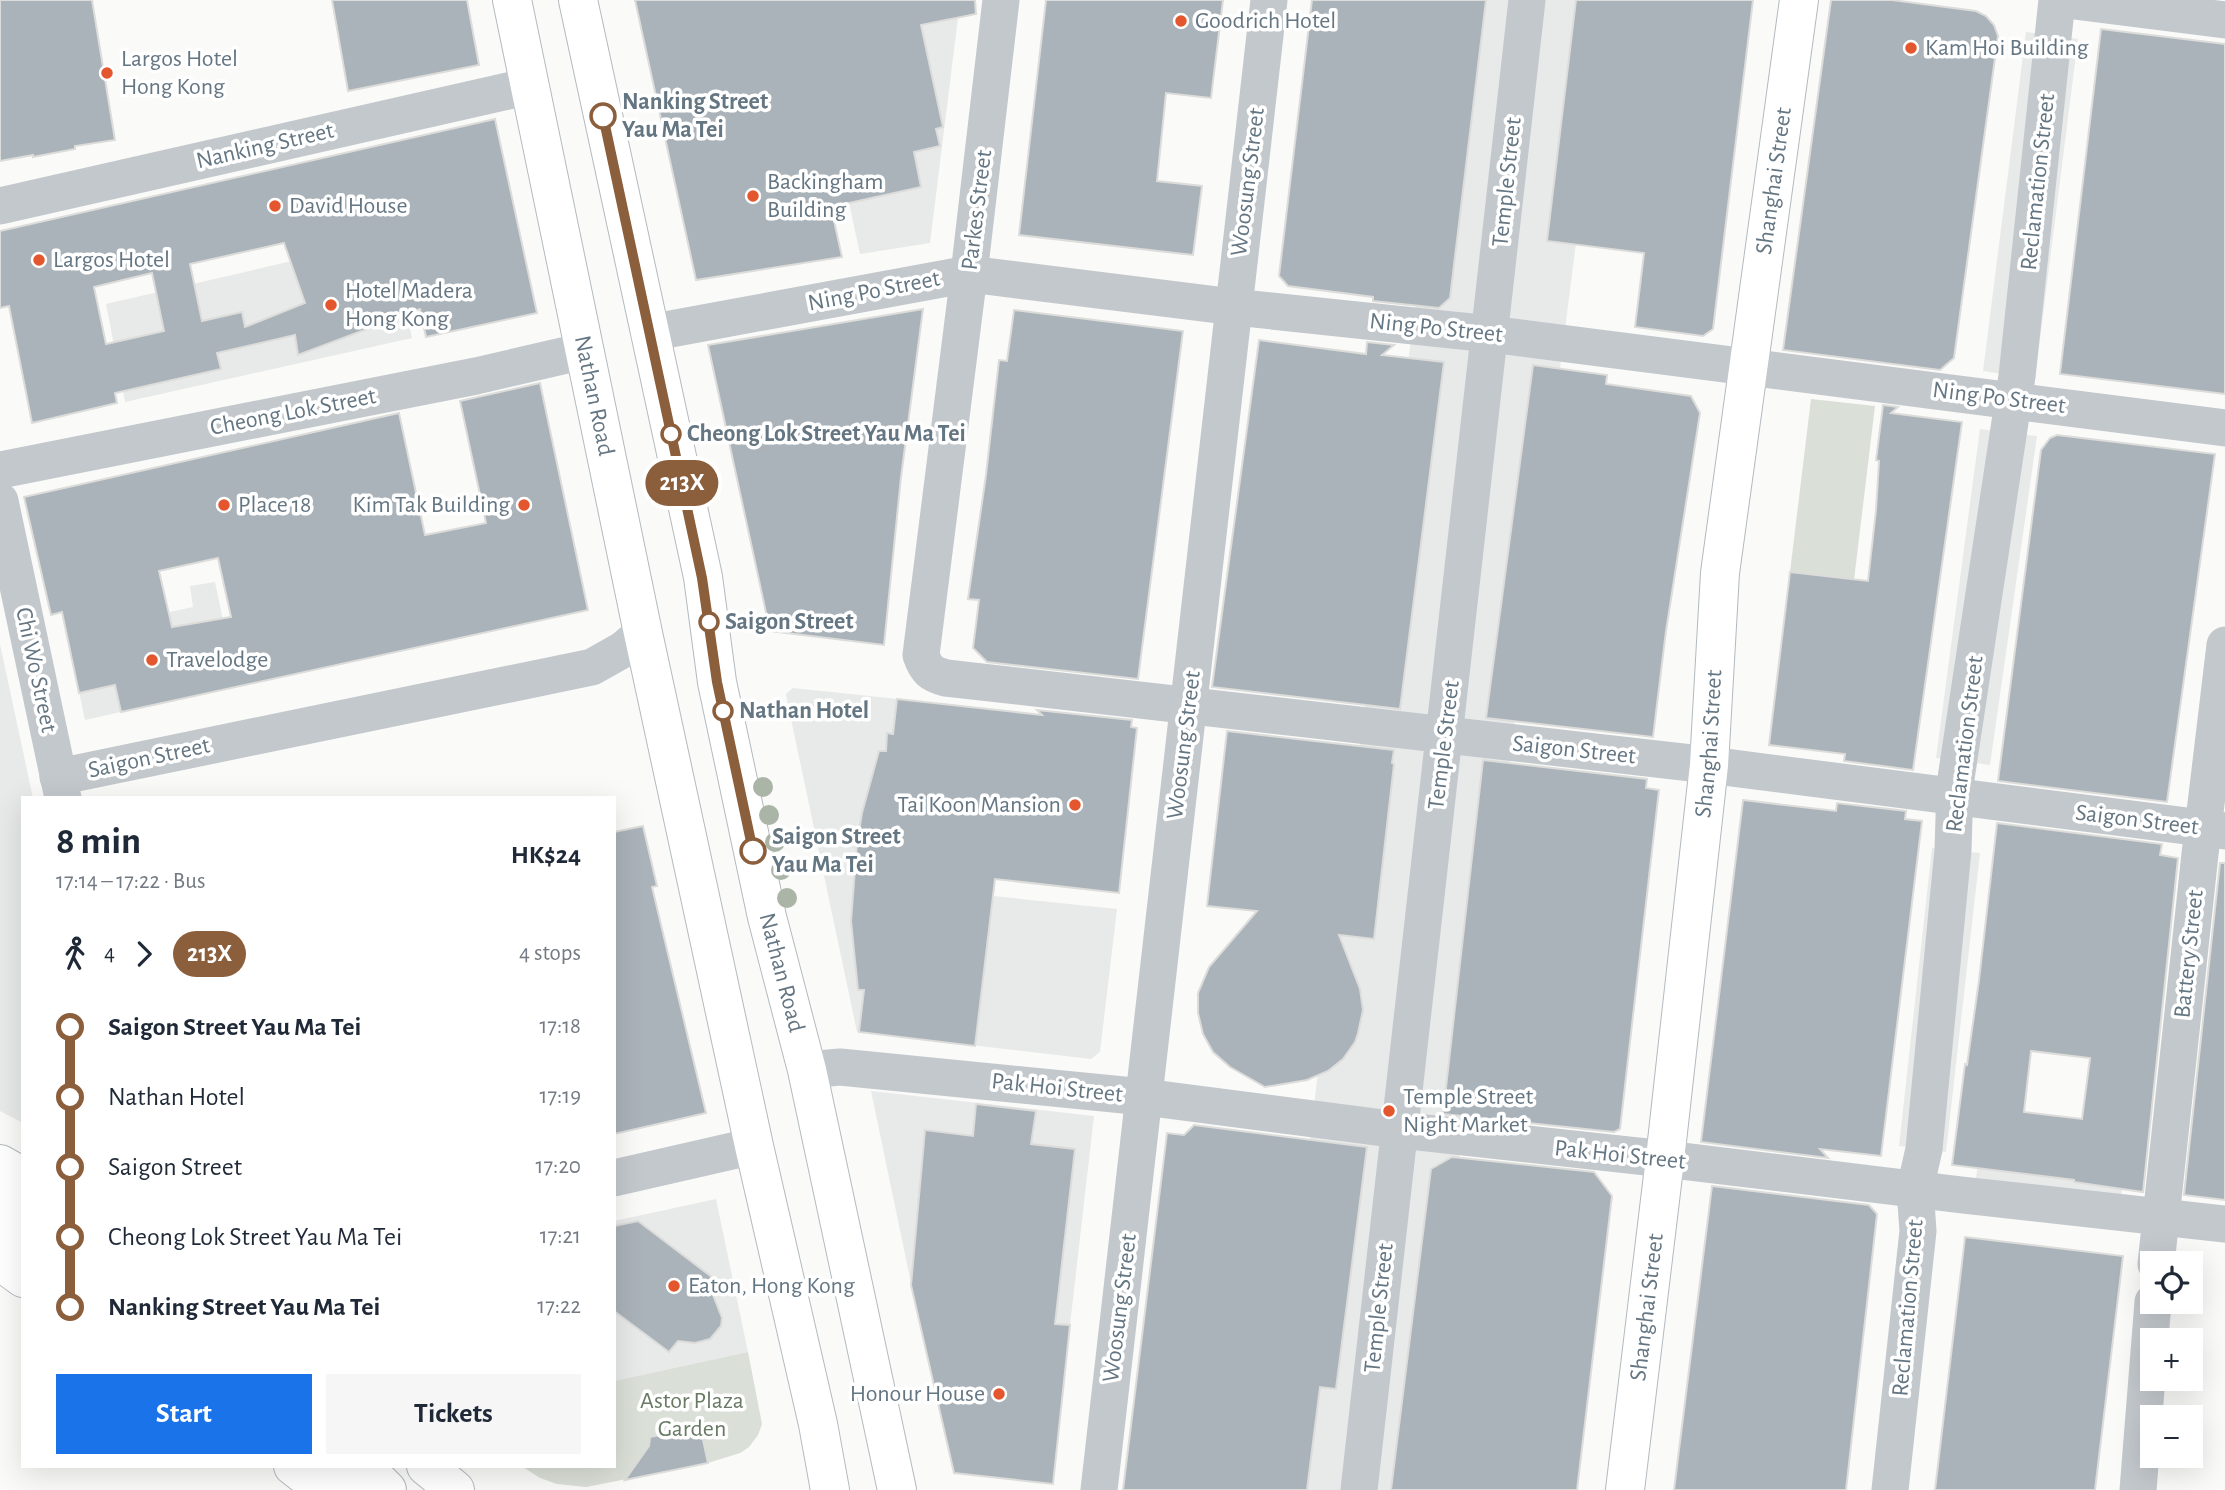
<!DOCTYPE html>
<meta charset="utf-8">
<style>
:root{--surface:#fff;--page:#f6f6f7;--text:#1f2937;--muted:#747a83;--accent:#1a73e8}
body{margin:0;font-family:"Alegreya Sans",sans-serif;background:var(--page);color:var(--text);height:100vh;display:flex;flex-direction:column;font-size:26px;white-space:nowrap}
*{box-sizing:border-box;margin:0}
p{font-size:23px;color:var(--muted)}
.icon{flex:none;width:38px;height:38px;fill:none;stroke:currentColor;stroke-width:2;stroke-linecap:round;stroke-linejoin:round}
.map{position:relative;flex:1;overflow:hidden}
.drawer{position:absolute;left:21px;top:796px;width:595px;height:672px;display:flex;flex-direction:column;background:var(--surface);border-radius:0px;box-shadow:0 7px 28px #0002}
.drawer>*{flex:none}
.badge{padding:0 14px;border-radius:23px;font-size:24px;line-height:46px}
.tools{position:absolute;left:2140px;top:1251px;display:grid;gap:14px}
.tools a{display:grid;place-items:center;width:63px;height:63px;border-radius:0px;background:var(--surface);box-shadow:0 7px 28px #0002;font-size:35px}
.map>.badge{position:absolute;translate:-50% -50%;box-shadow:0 0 0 4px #fff}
.legs{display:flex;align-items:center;gap:10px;height:77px;padding:0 35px;font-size:23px}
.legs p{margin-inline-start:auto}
.head{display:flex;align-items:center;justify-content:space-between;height:119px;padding:0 35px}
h1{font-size:38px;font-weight:700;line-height:52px}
.primary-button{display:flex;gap:14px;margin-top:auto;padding:14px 35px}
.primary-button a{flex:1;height:80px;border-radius:0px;background:var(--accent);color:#fff;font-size:28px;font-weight:700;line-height:80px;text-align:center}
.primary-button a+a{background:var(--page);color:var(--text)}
ul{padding:0 35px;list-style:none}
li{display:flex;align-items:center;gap:24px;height:70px;font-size:26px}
li i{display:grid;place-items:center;width:10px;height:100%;margin:0 9px;background:currentColor}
li i::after{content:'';width:18px;height:18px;margin:-9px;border:5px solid;border-radius:50%;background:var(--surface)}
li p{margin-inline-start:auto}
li:first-child i{background:linear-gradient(#0000 50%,currentColor 0)}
li:last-child i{background:linear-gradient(currentColor 50%,#0000 0)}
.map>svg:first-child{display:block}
.built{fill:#e8e9e9}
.green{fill:#dadfd7}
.building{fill:#aab3b9;stroke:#dcdcda;stroke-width:2;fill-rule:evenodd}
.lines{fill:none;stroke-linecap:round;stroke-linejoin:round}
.secondary-casing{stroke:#b3babf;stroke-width:40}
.primary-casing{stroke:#b5babe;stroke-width:40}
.highway-casing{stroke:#b4b9bd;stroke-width:40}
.street{stroke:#c3c8cc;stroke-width:37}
.secondary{stroke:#fff;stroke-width:38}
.primary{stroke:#fff;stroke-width:38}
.highway{stroke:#fff;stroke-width:38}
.tree{fill:#aab4a7}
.line-1-casing{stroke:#fff;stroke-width:16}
.line-1{stroke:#8b5e3c;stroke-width:10}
.poi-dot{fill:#e4572e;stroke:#fff;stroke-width:2.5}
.stop-1-dot{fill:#fff;stroke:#8b5e3c;stroke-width:3.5}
.labels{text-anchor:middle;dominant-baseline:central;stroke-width:7;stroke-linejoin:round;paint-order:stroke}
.poi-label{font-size:24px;fill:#657683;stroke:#fff;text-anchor:start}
.stop-label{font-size:24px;font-weight:bold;fill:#657683;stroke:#fff;text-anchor:start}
.street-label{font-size:24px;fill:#657683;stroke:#fff}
.park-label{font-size:24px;fill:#687a64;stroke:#fff}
</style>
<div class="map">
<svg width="2225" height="1490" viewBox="0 0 2225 1490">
<rect width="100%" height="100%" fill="#fafaf8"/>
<g class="built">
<polygon points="1454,0 1607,0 1417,1490 1242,1490 1279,1381"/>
<polygon points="958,18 930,243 860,254 816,48"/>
<polygon points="2026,32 2078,39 2035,379 1983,371"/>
<polygon points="392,238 412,338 125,402 106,304"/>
<polygon points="1980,429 2037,436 1990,765 1936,758"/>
<polygon points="215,582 237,686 85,720 67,634 193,607 190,586"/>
<polygon points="0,644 33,798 23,798 23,1123 0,1111"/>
<polygon points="793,688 1013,711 993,896 1117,909 1100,1052 1091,1059 857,1032 787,700 786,694"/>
<polygon points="1932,848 1980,853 1946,1152 1899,1146"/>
<polygon points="871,1091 1094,1116 1070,1325 916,1307"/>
<polygon points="1978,1163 2123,1182 2117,1228 1972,1210"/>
<polygon points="716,1199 748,1352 614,1381 614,1221"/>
</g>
<g class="green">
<polygon points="1811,399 1875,406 1854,580 1790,572"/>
<polygon points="748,1352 762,1424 758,1435 749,1447 740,1453 708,1463 586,1487 557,1484 540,1478 523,1467 614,1466 614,1381"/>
</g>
<g class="building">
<polygon points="0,0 92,0 115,140 75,146 75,149 33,157 33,155 0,161"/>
<polygon points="332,0 467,0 479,65 348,91"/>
<polygon points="635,0 975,0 976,14 921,25 943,127 936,129 940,146 914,152 921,187 831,207 842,257 696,280"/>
<polygon points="1046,0 1223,0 1211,98 1166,93 1157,181 1202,186 1193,255 1019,235"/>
<polygon points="1312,0 1486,0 1450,298 1439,308 1373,301 1373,297 1288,286 1279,276"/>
<polygon points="1576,0 1753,0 1713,329 1703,336 1635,327 1644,253 1547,241"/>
<polygon points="1831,0 1892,0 1976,11 1986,16 1994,25 1998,36 1954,358 1940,370 1783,350"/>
<polygon points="2101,29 2225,44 2225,394 2060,374"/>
<path d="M495 119 537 313 426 337 420 309 298 355 295 335 217 353 221 369 115 393 117 403 32 423 9 306 0 308V231ZM284 243 305 303 245 327 242 312 202 321 190 264ZM152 273 164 331 106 344 94 287Z"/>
<polygon points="923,309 901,477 884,645 770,631 708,345"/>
<polygon points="1014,310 1183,331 1138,679 987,662 973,648 979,600 968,599 986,475 999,360 1007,361"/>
<polygon points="1259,340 1366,354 1367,342 1394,345 1382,355 1444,362 1400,709 1212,687"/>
<polygon points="1533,365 1607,375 1606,384 1691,396 1700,413 1666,631 1653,737 1486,718"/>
<path d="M540 383 588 610 121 712 115 685 79 693 62 612 51 615 24 497 399 413 425 535 486 523 460 401ZM218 558 231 617 172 627 159 571Z"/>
<polygon points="1883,405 1898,407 1891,413 1962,422 1913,770 1844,761 1845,754 1769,745 1790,572 1868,581 1876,510 1879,461 1876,460"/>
<polygon points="2057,435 2215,454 2167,802 1998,781 2041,450 2050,438"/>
<polygon points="897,699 1042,715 1037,710 1132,720 1131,727 1137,728 1119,893 995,879 975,1046 859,1032 864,990 858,990 851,921 857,843 862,813 879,751 886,751 887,733 893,734"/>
<polygon points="1227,731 1394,750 1392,763 1394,764 1374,939 1339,935 1360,989 1363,1010 1358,1033 1355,1042 1343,1059 1328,1071 1307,1080 1265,1087 1230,1067 1213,1052 1203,1034 1198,1013 1198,993 1209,967 1257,911 1207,906"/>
<polygon points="1483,760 1647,779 1646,788 1659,790 1620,1129 1614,1132 1443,1114"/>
<polygon points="1743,800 1836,811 1837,803 1906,811 1905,819 1922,821 1881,1156 1820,1149 1828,1158 1701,1142"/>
<path d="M1997 823 2162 844 2160 855 2178 858 2143 1192 2074 1182V1180L1952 1165 1965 1064 1967 1065 1979 980ZM2031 1051 2090 1058 2082 1119 2024 1112Z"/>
<polygon points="643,826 657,886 652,887 706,1113 614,1134 614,832"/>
<polygon points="2220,863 2225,863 2225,1200 2184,1195"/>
<polygon points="976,1104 1036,1111 1031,1144 1075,1149 1055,1324 1070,1325 1053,1484 954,1473 911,1285 925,1130 973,1136"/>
<polygon points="1194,1125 1367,1147 1336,1389 1320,1387 1307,1490 1123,1490 1167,1133 1184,1135"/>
<polygon points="1452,1157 1594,1172 1612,1196 1577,1490 1391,1490 1431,1169"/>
<polygon points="1712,1186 1869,1205 1877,1214 1846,1490 1674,1490"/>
<polygon points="638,1221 721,1284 713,1295 722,1318 721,1326 710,1339 695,1343 678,1341 669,1352 614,1311 614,1226"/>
<polygon points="1965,1237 2123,1256 2095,1490 1935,1490"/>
<polygon points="690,1429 702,1435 708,1463 625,1480 649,1446 650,1437"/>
</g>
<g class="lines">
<g class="secondary-casing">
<g id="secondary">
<path id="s1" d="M512 0 643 633 754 1146 818 1424 830 1490"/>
<path id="s2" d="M578 0 703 577 717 682 767 917 807 1070 897 1490"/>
<path id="s3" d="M1625 1490 1665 1159 1709 765 1720 573 1799 0"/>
</g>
</g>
<g class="primary-casing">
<g id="primary">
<polyline points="0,1164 23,1177"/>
<polyline points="0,1261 23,1278"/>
<polyline points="293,1466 324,1490"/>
<polyline points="426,1466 455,1490"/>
</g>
</g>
<g class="highway-casing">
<g id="highway">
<polyline points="0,1201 23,1214"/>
<polyline points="0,1233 23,1246"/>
<polyline points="316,1466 342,1490"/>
<polyline points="363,1466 387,1490"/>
</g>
</g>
<g class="street">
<path d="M1001 0 969 274 921 655C926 670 931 674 946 678L1709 765 2225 831"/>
<polyline points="2066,0 2225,20"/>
<polyline points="0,206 530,86"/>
<polyline points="649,333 969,274 1234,307 1490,334 2225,428"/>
<polyline points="0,470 476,376 584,351"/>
<polyline points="0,501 63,798"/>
<polyline points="58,777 592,667 624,649 643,633"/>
<polyline points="807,1070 840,1067 1144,1097 1399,1130 1665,1159 1962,1195 2225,1224"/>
<polyline points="614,1178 754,1146"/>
<polyline points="2156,1264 2200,854 2225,645"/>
<polyline points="1099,1490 1269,0"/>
<polyline points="1359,1490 1527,0"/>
<polyline points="1890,1490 1918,1231 1915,1189 1924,1149 1953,850 1955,785 2017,376 2057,0"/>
<polyline points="2138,1490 2153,1302"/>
</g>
<use href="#secondary" class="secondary"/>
<use href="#primary" class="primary"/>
<use href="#highway" class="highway"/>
</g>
<g class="tree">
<circle cx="763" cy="787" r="10"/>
<circle cx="769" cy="815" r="10"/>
<circle cx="775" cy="842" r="10"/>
<circle cx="781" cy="870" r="10"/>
<circle cx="787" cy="898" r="10"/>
</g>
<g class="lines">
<g class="line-1-casing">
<polyline id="line-1" points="603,116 702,578 717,682 753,851"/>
</g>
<use href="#line-1" class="line-1"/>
</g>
<g class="poi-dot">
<circle cx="1181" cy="21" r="7"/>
<circle cx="1911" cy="48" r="7"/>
<circle cx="107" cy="73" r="7"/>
<circle cx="753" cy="196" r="7"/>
<circle cx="275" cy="206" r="7"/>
<circle cx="39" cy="260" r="7"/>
<circle cx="331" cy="305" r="7"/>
<circle cx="224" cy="505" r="7"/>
<circle cx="524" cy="505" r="7"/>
<circle cx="152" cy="660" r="7"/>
<circle cx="1075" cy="805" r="7"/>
<circle cx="1389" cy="1111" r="7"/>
<circle cx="674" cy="1286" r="7"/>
<circle cx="999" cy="1394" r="7"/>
</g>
<g class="stop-1-dot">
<circle cx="603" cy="116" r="12"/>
<circle cx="671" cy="434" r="9"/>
<circle cx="709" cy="622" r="9"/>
<circle cx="723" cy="711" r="9"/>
<circle cx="753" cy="851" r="12"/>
</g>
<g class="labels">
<g class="poi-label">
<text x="1195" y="21">Goodrich Hotel</text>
<text x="1925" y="48">Kam Hoi Building</text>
<text x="121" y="59">Largos Hotel<tspan x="121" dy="28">Hong Kong</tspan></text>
<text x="767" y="182">Backingham<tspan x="767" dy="28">Building</tspan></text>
<text x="289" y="206">David House</text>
<text x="53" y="260">Largos Hotel</text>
<text x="345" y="291">Hotel Madera<tspan x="345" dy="28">Hong Kong</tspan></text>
<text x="238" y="505">Place 18</text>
<text x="510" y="505" text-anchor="end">Kim Tak Building</text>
<text x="166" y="660">Travelodge</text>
<text x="1061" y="805" text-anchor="end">Tai Koon Mansion</text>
<text x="1403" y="1097">Temple Street<tspan x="1403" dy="28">Night Market</tspan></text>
<text x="688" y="1286">Eaton, Hong Kong</text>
<text x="985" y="1394" text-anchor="end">Honour House</text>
</g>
<g class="stop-label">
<text x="622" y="102">Nanking Street<tspan x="622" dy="28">Yau Ma Tei</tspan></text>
<text x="687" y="434">Cheong Lok Street Yau Ma Tei</text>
<text x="725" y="622">Saigon Street</text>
<text x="739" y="711">Nathan Hotel</text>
<text x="772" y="837">Saigon Street<tspan x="772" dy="28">Yau Ma Tei</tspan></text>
</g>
<g class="street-label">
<text transform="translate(265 146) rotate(-13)">Nanking Street</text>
<text transform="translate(1248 182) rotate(-83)">Woosung Street</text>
<text transform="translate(1507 182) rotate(-84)">Temple Street</text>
<text stroke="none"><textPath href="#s3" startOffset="1318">Shanghai Street</textPath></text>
<text transform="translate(2038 182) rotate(-84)">Reclamation Street</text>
<text transform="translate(977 210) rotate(-83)">Parkes Street</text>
<text transform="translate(874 291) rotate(-11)">Ning Po Street</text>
<text transform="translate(1436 328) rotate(6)">Ning Po Street</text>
<text stroke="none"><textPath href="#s1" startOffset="404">Nathan Road</textPath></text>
<text transform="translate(1999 398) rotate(7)">Ning Po Street</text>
<text transform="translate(293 412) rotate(-11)">Cheong Lok Street</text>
<text transform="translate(36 670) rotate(78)">Chi Wo Street</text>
<text stroke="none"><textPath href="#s3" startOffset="751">Shanghai Street</textPath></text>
<text transform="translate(1965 744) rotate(-83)">Reclamation Street</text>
<text transform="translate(1184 745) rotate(-83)">Woosung Street</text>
<text transform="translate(1444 745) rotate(-83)">Temple Street</text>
<text transform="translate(1574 750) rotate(6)">Saigon Street</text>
<text transform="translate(149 758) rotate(-12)">Saigon Street</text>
<text transform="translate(2137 820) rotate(7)">Saigon Street</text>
<text transform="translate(2189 954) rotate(-84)">Battery Street</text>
<text stroke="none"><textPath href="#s2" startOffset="994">Nathan Road</textPath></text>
<text transform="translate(1057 1088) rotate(6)">Pak Hoi Street</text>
<text transform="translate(1620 1155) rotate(6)">Pak Hoi Street</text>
<text transform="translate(1120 1308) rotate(-83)">Woosung Street</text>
<text transform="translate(1379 1308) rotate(-84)">Temple Street</text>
<text stroke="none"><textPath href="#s3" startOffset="184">Shanghai Street</textPath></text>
<text transform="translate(1908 1308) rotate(-85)">Reclamation Street</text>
</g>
<g class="park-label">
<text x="692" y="1401">Astor Plaza<tspan x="692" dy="28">Garden</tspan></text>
</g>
</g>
</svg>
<div class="tools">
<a><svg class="icon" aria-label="locate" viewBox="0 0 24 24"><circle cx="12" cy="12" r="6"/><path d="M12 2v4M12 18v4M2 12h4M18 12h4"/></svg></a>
<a>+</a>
<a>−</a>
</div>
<b class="badge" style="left:682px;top:483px;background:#8b5e3c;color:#fff">213X</b>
<section class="drawer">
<div class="head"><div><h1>8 min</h1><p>17:14 – 17:22 · Bus</p></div><b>HK$24</b></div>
<div class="legs"><svg class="icon" aria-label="walk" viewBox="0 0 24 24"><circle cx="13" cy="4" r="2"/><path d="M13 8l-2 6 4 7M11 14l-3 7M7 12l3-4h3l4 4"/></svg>4<svg class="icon" aria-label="forward" viewBox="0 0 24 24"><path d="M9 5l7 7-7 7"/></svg><b class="badge" style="background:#8b5e3c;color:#fff">213X</b><p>4 stops</p></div>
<ul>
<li><i style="color:#8b5e3c"></i><b>Saigon Street Yau Ma Tei</b><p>17:18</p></li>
<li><i style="color:#8b5e3c"></i><span>Nathan Hotel</span><p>17:19</p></li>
<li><i style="color:#8b5e3c"></i><span>Saigon Street</span><p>17:20</p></li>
<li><i style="color:#8b5e3c"></i><span>Cheong Lok Street Yau Ma Tei</span><p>17:21</p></li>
<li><i style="color:#8b5e3c"></i><b>Nanking Street Yau Ma Tei</b><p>17:22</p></li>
</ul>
<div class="primary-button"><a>Start</a><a>Tickets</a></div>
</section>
</div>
